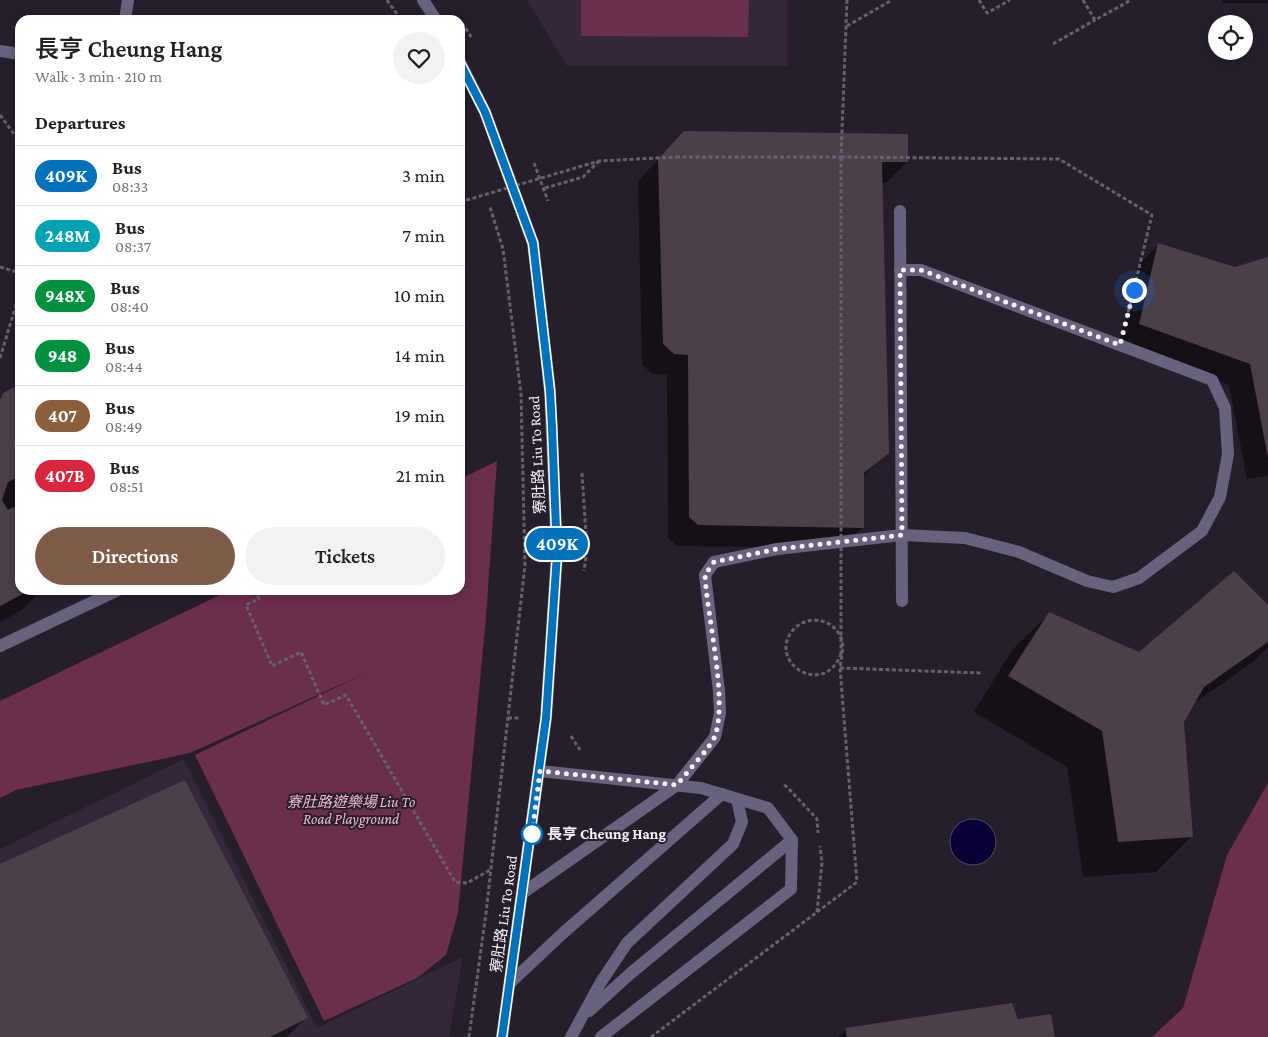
<!DOCTYPE html>
<meta charset="utf-8">
<style>
:root{--surface:#fff;--page:#f2f2f2;--text:#222;--muted:#767676;--line:#e0e0e0;--accent:#7f5b4a}
body{margin:0;font-family:"Crimson Pro","Noto Sans TC",serif;background:var(--page);color:var(--text);height:100vh;display:flex;flex-direction:column;font-size:19px;white-space:nowrap}
*{box-sizing:border-box;margin:0}
p{font-size:16px;color:var(--muted)}
.icon{flex:none;width:28px;height:28px;fill:none;stroke:currentColor;stroke-width:2;stroke-linecap:round;stroke-linejoin:round}
.map{position:relative;flex:1;overflow:hidden}
.sheet{position:absolute;left:15px;top:15px;width:450px;height:580px;display:flex;flex-direction:column;background:var(--surface);border-radius:15px;box-shadow:0 2px 8px #0003}
.sheet>*{flex:none}
.badge{padding:0 10px;border-radius:16px;font-size:18px;line-height:32px}
.fabs{position:absolute;left:1208px;top:15px;display:grid;gap:10px}
.fabs a{display:grid;place-items:center;width:45px;height:45px;border-radius:50%;background:var(--surface);box-shadow:0 2px 8px #0003;font-size:25px}
.you{position:absolute;width:25px;height:25px;margin:-12px;border:4px solid #fff;border-radius:50%;background:#1a73e8;box-shadow:0 0 0 8px #1a73e833}
.map>.badge{position:absolute;translate:-50% -50%;box-shadow:0 0 0 2px #fff}
h2{padding:0 20px;font-size:19px;line-height:45px}
.round{display:grid;place-items:center;flex:none;width:52px;height:52px;border-radius:26px;background:var(--page)}
.overview{display:flex;align-items:center;justify-content:space-between;height:85px;padding:0 20px}
h1{font-size:24px;font-weight:600;line-height:38px}
.primary-button{display:flex;gap:10px;margin-top:auto;padding:10px 20px}
.primary-button a{flex:1;height:58px;border-radius:30px;background:var(--accent);color:#fff;font-size:20px;font-weight:600;line-height:58px;text-align:center}
.primary-button a+a{background:var(--page);color:var(--text)}
ul{padding:0;list-style:none}
li{display:flex;align-items:center;gap:15px;height:60px;padding:0 20px;border-top:1px solid var(--line)}
li div{flex:1}
li b{display:block;font-size:19px}
li em{font-style:normal}
li .badge{min-width:55px;font-weight:700;text-align:center}
.map>svg:first-child{display:block}
.built{fill:#332839}
.green{fill:#6b2e4d}
.water{fill:#070034;stroke:#4f496f}
.shadow{fill:#0007}
.building{fill:#4b3f49}
.lines{fill:none;stroke-linecap:round;stroke-linejoin:round}
.path{stroke:#68616c;stroke-width:3;stroke-dasharray:4 2.5;stroke-linecap:butt}
.lane{stroke:#69627f;stroke-width:12}
.street{stroke:#69627f;stroke-width:12}
.path-bridge{stroke:#68616c;stroke-width:3;stroke-dasharray:4 2.5;stroke-linecap:butt}
.line-casing{stroke:#fff;stroke-width:11}
.line{stroke:#0072bc;stroke-width:8}
.walk{stroke:#f8f3fa;stroke-width:5;stroke-dasharray:0 9}
.stop-dot{fill:#fff;stroke:#0072bc;stroke-width:2.5}
.labels{text-anchor:middle;dominant-baseline:central;stroke-width:4;stroke-linejoin:round;paint-order:stroke}
.street-label{font-size:15px;fill:#f8f3fa;stroke:#261e2a}
.park-label{font-size:15px;font-style:italic;fill:#f6b9d4;stroke:#261e2a}
.stop-label{font-size:15px;font-weight:bold;fill:#f8f3fa;stroke:#261e2a;text-anchor:start}
</style>
<div class="map">
<svg width="1268" height="1037" viewBox="0 0 1268 1037">
<rect width="100%" height="100%" fill="#261e2a"/>
<g class="built">
<polygon points="527,0 787,0 787,66 567,66"/>
<polygon points="184,759 317,1028 463,957 449,1037 0,1037 0,849"/>
</g>
<g class="green">
<polygon points="581,0 749,0 748,37 581,36"/>
<polygon points="497,461 486,617 458,913 446,955 417,978 324,1021 195,755 368,672 190,753 16,790 0,798 0,701 230,590 460,590 460,479"/>
<polygon points="1268,783 1268,1037 1152,1037 1183,1008 1227,855"/>
</g>
<circle class="water" cx="973" cy="842" r="23"/>
<g class="shadow">
<rect x="1223" y="0" width="45" height="3"/>
<polygon points="684,132 907,162 886,183 881,183 888,452 863,476 863,527 842,548 677,546 668,538 667,375 653,374 642,365 638,181"/>
<polygon points="1158,245 1235,269 1268,259 1268,476 1247,479 1229,385 1119,345 1137,266"/>
<polygon points="20,389 20,590 42,590 22,610 0,622 0,397 4,394 16,393"/>
<polygon points="1268,606 1268,647 1253,662 1193,704 1183,722 1192,836 1156,872 1083,877 1067,767 974,712 1013,649 1049,614 1139,653"/>
<polygon points="0,866 306,1018 287,1037 0,1037"/>
<polygon points="1017,1020 1054,1037 838,1037 846,1029"/>
</g>
<g class="building">
<polygon points="684,131 908,134 908,162 882,162 889,453 864,473 864,528 698,525 689,517 688,355 674,354 663,344 658,159"/>
<polygon points="1158,243 1235,267 1268,257 1268,458 1250,364 1139,324"/>
<polygon points="14,387 20,398 20,476 8,482 2,500 8,510 20,504 20,590 30,590 0,606 0,399 3,393"/>
<polygon points="1234,571 1268,605 1268,642 1204,687 1184,722 1193,837 1118,842 1102,731 1008,676 1049,612 1139,652"/>
<polygon points="185,780 308,1018 270,1037 0,1037 0,864"/>
<polygon points="1012,1003 1018,1019 1051,1014 1055,1037 847,1037 845,1028"/>
</g>
<g class="lines">
<g class="path">
<polyline points="387,0 401,20"/>
<polyline points="979,0 987,13 1010,0"/>
<polyline points="1083,0 1095,20 1131,0"/>
<polyline points="462,23 472,38"/>
<polyline points="847,26 892,0"/>
<polyline points="1053,44 1095,20"/>
<polyline points="0,115 20,142"/>
<polyline points="676,157 841,157 847,0"/>
<polyline points="841,157 1059,159 1152,215 1126,321"/>
<polyline points="534,163 548,201"/>
<polyline points="545,188 583,177 599,161"/>
<polyline points="0,267 20,273"/>
<polyline points="0,358 20,292"/>
<polyline points="582,473 587,550 584,571"/>
<polyline points="255,590 259,599 246,605 272,666 301,652 324,705 346,695 455,882 467,883 490,870"/>
<polyline points="840,668 981,673"/>
<polyline points="508,718 520,718"/>
<polyline points="571,736 580,750"/>
<polyline points="784,785 787,787 817,819 818,833"/>
<polyline points="817,912 822,863 820,846"/>
<polyline points="469,1037 486,913 525,565 521,394 503,249 490,207"/>
<path d="M651 1037 857 882 840 668C841 659 844 649 842 641 836 619 808 613 793 630 766 662 824 699 841 654"/>
</g>
<g class="lane">
<polyline points="125,20 128,0"/>
<polyline points="0,51 20,54"/>
<polyline points="900,211 902,601"/>
<polyline points="0,646 118,590"/>
<polyline points="540,771 701,788 768,808 792,840 791,889 601,1037"/>
<polyline points="524,892 677,785 715,737 720,713 719,691 705,575 714,562 777,549 902,535 965,538 1019,552 1087,581 1113,587 1139,578 1202,531 1220,497 1228,454 1225,408 1212,380 921,270 900,270"/>
<polyline points="510,983 562,934 722,794"/>
<polyline points="589,1011 631,973 792,840"/>
<polyline points="571,1037 601,982 627,943 733,844 742,822 737,799"/>
</g>
<g class="street">
<polyline points="423,0 436,20"/>
<polyline points="460,62 485,112 533,243 550,391 557,554 546,718 502,1037"/>
</g>
<g class="path-bridge">
<polyline points="841,157 841,654"/>
<polyline points="460,202 599,161 676,157"/>
</g>
</g>
<g class="lines">
<g class="line-casing">
<polyline id="line" points="460,63 485,112 533,243 550,391 552,427 557,554 546,718 502,1037"/>
</g>
<use href="#line" class="line"/>
<path class="walk" d="M532 834 540 771 677 785C686 773 710 748 715 736 728 699 707 617 705 575L714 562 777 549 902 535 900 270H921L1120 345 1134 290"/>
</g>
<circle class="stop-dot" cx="532" cy="834" r="10"/>
<g class="labels">
<g class="street-label">
<text transform="translate(537 455) rotate(-93)">寮肚路 Liu To Road</text>
<text transform="translate(504 914) rotate(-82)">寮肚路 Liu To Road</text>
</g>
<g class="park-label">
<text x="351" y="802">寮肚路遊樂場 Liu To<tspan x="351" dy="17">Road Playground</tspan></text>
</g>
<g class="stop-label">
<text x="547" y="834">長亨 Cheung Hang</text>
</g>
</g>
</svg>
<div class="fabs">
<a><svg class="icon" aria-label="locate" viewBox="0 0 24 24"><circle cx="12" cy="12" r="6"/><path d="M12 2v4M12 18v4M2 12h4M18 12h4"/></svg></a>
</div>
<div class="you" style="left:1134px;top:290px"></div>
<b class="badge" style="left:557px;top:544px;background:#0072bc;color:#fff">409K</b>
<section class="sheet">
<div class="overview"><div><h1>長亨 Cheung Hang</h1><p>Walk · 3 min · 210 m</p></div><a class="round"><svg class="icon" aria-label="heart" viewBox="0 0 24 24"><path d="M12 20l-8-8c-3-5 5-10 8-4 3-6 11-1 8 4z"/></svg></a></div>
<h2>Departures</h2>
<ul>
<li><span class="badge" style="background:#0072bc;color:#fff">409K</span><div><b>Bus</b><p>08:33</p></div><em>3 min</em></li>
<li><span class="badge" style="background:#00a3b4;color:#fff">248M</span><div><b>Bus</b><p>08:37</p></div><em>7 min</em></li>
<li><span class="badge" style="background:#009140;color:#fff">948X</span><div><b>Bus</b><p>08:40</p></div><em>10 min</em></li>
<li><span class="badge" style="background:#009140;color:#fff">948</span><div><b>Bus</b><p>08:44</p></div><em>14 min</em></li>
<li><span class="badge" style="background:#8b5e3c;color:#fff">407</span><div><b>Bus</b><p>08:49</p></div><em>19 min</em></li>
<li><span class="badge" style="background:#d7263d;color:#fff">407B</span><div><b>Bus</b><p>08:51</p></div><em>21 min</em></li>
</ul>
<div class="primary-button"><a>Directions</a><a>Tickets</a></div>
</section>
</div>
